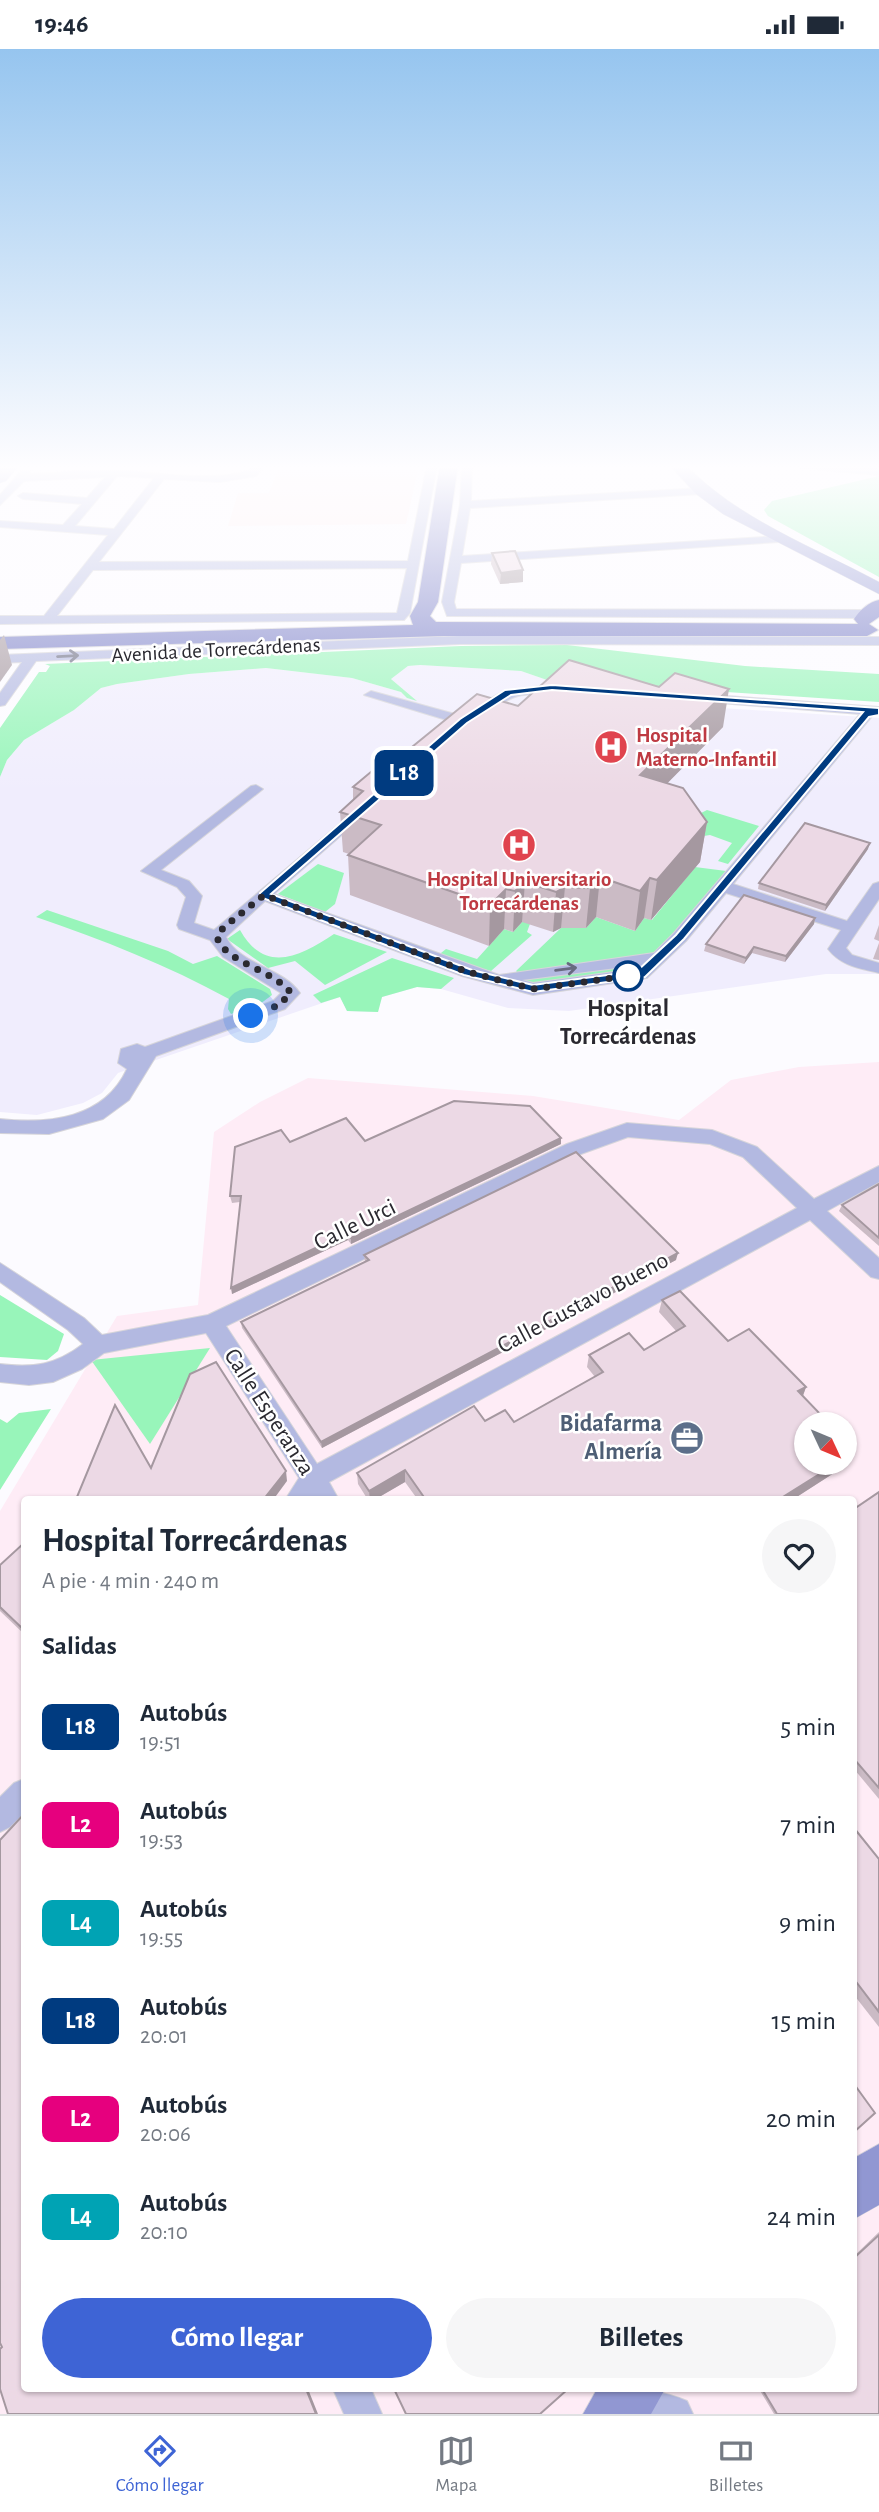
<!DOCTYPE html>
<html lang="es">
<meta charset="utf-8">
<style>
:root{--surface:#fff;--page:#f6f6f7;--text:#1f2937;--muted:#747a83;--line:#e0e1e3;--accent:#3e64d5}
body{margin:0;font-family:"Alegreya Sans",sans-serif;background:var(--page);color:var(--text);height:100vh;display:flex;flex-direction:column;font-size:26px;white-space:nowrap}
*{box-sizing:border-box;margin:0}
p{font-size:23px;color:var(--muted)}
.icon{flex:none;width:38px;height:38px;fill:none;stroke:currentColor;stroke-width:2;stroke-linecap:round;stroke-linejoin:round}
.map{position:relative;flex:1;overflow:hidden}
.sheet{position:absolute;left:21px;top:1447px;width:836px;height:896px;display:flex;flex-direction:column;background:var(--surface);border-radius:7px;box-shadow:0 2px 5px #0004}
.sheet>*{flex:none}
.badge{padding:0 14px;border-radius:10px;font-size:24px;line-height:46px}
.needle{width:46px;rotate:134deg}
.buttons{position:absolute;left:794px;top:1363px;display:grid;gap:14px}
.buttons a{display:grid;place-items:center;width:63px;height:63px;border-radius:50%;background:var(--surface);box-shadow:0 2px 5px #0004;font-size:35px}
.you{position:absolute;width:35px;height:35px;margin:-18px;border:5px solid #fff;border-radius:50%;background:#1a73e8;box-shadow:0 0 0 10px #1a73e833}
.map>.badge{position:absolute;translate:-50% -50%;box-shadow:0 0 0 4px #fff}
h2{padding:0 21px;font-size:26px;line-height:63px}
.round{display:grid;place-items:center;flex:none;width:74px;height:74px;border-radius:37px;background:var(--page)}
.head{display:flex;align-items:center;justify-content:space-between;height:119px;padding:0 21px}
h1{font-size:33px;font-weight:700;line-height:52px}
.primary-button{display:flex;gap:14px;margin-top:auto;padding:14px 21px}
.primary-button a{flex:1;height:80px;border-radius:42px;background:var(--accent);color:#fff;font-size:28px;font-weight:700;line-height:80px;text-align:center}
.primary-button a+a{background:var(--page);color:var(--text)}
ul{padding:0;list-style:none}
li{display:flex;align-items:center;gap:21px;height:98px;padding:0 21px}
li div{flex:1}
li b{display:block;font-size:26px}
li em{font-style:normal}
li .badge{min-width:77px;font-weight:700;text-align:center}
.status{display:flex;justify-content:space-between;align-items:center;height:49px;padding:0 35px;background:var(--surface);direction:ltr}
.status svg{height:19px;fill:currentColor}
.tabs{display:flex;justify-content:space-around;align-items:center;height:98px;border-top:2px solid var(--line);background:var(--surface);font-size:19px;color:var(--muted)}
.tabs a{display:grid;justify-items:center;gap:4px}
.tabs .active{color:var(--accent)}
.map>svg:first-child{display:block}
.built{fill:#f0edfd}
.industrial{fill:#feecf6;fill-rule:evenodd}
.education{fill:#feedee}
.green{fill:#98f5ba}
.lines{fill:none;stroke-linecap:round;stroke-linejoin:round}
.street-casing{stroke:#d6d5da;stroke-width:2}
.secondary-casing{stroke:#d6d5da;stroke-width:1}
.primary-casing{stroke:#d6d5da;stroke-width:2}
.street{fill:#b3b9e1;fill-rule:evenodd}
.secondary{fill:#9197d2;fill-rule:evenodd}
.primary{fill:#797ec7;fill-rule:evenodd}
.wall{fill:#cbbbc5}
.shaded-wall{fill:#a598a0}
.building{fill:#ecd9e5;stroke:#a598a0;stroke-width:2}
.oneway{stroke:#686a80}
.line{fill:#003b80;stroke:#fff;stroke-width:2;fill-rule:evenodd}
.walk{stroke:#2a2930;stroke-width:7;stroke-dasharray:0 12.6}
.stop-dot{fill:#fff;stroke:#003b80;stroke-width:3.5}
.labels{text-anchor:middle;dominant-baseline:central;stroke-width:5;stroke-linejoin:round;paint-order:stroke}
.far-street-label{font-size:21px;fill:#2a2930;stroke:#fff}
.far-health-label{font-size:21px;font-weight:bold;fill:#be3a42;stroke:#fff;text-anchor:start}
.stop-label{font-size:24px;font-weight:bold;fill:#2a2930;stroke:#fff}
.street-label{font-size:24px;fill:#2a2930;stroke:#fff}
.service-label{font-size:24px;font-weight:bold;fill:#4e5e75;stroke:#fff;text-anchor:end}
</style>
<div class="status"><b>19:46</b><svg viewBox="0 0 49 12"><path d="M0 12V9h3v3zM5 12V6h3v6zM10 12V3h3v9zM15 12V0h3v12zM26 1h20v11H26zM47 4h2v5h-2z"/></svg></div>
<div class="map">
<svg width="879" height="2365" viewBox="0 0 879 2365">
<rect width="100%" height="100%" fill="#fcfbff"/>
<polygon class="built" points="420,616 521,622 547,631 566,649 879,669 879,925 826,925 569,962 508,959 441,940 417,938 382,948 378,963 347,962 340,948 118,1024 102,1044 83,1054 37,1066 0,1063 0,728 7,711 24,691 74,661 101,639 117,635 189,625 266,619 352,629 401,643 407,649 416,651 391,630 408,617"/>
<path class="industrial" d="M879 1013V2365H0V1462L117 1267 198 1256 214 1083 260 1053 308 1029 533 1047 679 1071 731 1031 799 1018ZM807 1376H845V1414H807ZM24 1451H854V2340H24Z"/>
<polygon class="education" points="280,416 419,416 406,475 228,477 238,444 269,444"/>
<g class="green">
<polygon points="879,427 879,528 768,467 764,461 772,452"/>
<polygon points="567,596 745,617 879,625 879,653 547,631 521,622 420,616 408,617 391,630 417,652 407,649 401,643 352,629 266,619 189,625 117,635 101,639 74,661 24,691 7,711 0,728 0,679 39,623 46,623 50,617 45,615 461,597"/>
<polygon points="707,761 759,777 728,815 718,812 732,794 710,786 685,790 695,767"/>
<polygon points="318,815 344,824 335,855 325,863 278,845"/>
<polygon points="695,818 734,823 641,925 533,940 516,922 561,879 586,879 596,868 635,882 644,869 652,871"/>
<path d="M47 861 168 902 193 915 217 907 270 940 272 946 260 955 231 965 228 960 229 950C167 916 103 891 36 868Z"/>
<polygon points="525,870 531,872 527,883 532,886 491,922 436,908 446,900 477,910 504,880 513,883"/>
<path d="M240 881C265 926 301 907 334 885L387 903 325 936 295 912 268 919 227 890Z"/>
<polygon points="392,909 454,929 441,940 417,938 382,948 378,963 347,962 340,948 321,954 313,946"/>
<polygon points="0,1246 64,1285 58,1302 47,1311 0,1308"/>
<polygon points="210,1299 150,1395 91,1311"/>
<polygon points="51,1360 0,1441 0,1370 7,1374 19,1364"/>
</g>
<g class="lines">
<g class="street-casing">
<g id="street">
<path d="M254 416H265L256 427 220 433 164 430 99 513 408 512 427 416H437L410 564 404 571 0 575V567H44L108 486 0 478V472L63 476 82 455 23 450 18 447 23 444 87 449 105 428 24 432 0 456V446L22 421H30V425C58 424 88 420 116 421 145 422 236 437 254 416ZM117 427 154 429 114 480 75 477ZM407 519 397 564 57 567 93 521Z"/>
<polygon points="462,416 472,416 471,452 702,439 707,442 702,445 470,459 462,507 779,487 785,490 779,493 461,514 454,553 456,560 866,561 872,565 866,569 447,567 442,553 460,456"/>
<polygon points="793,416 879,420 879,426 798,419"/>
<polygon points="460,587 879,588 879,596 460,595 36,612 5,656 0,657 0,644 22,613 0,614 0,606"/>
<path d="M552 635H565L572 639C561 648 533 643 518 647 502 651 484 670 468 669V675L463 676 364 646 371 642 466 668V663L500 644Z"/>
<path d="M699 645 879 658V666H873L733 835 847 872 873 835 879 833V850L846 899 852 906 879 914V924C859 919 841 917 828 900L841 881 726 844 686 892 647 929 533 946 462 927 265 852 226 888C240 916 282 918 300 944L285 960 156 1007 129 1051 103 1070 49 1085 0 1084V1070C49 1075 104 1070 127 1020L118 1014 121 1000 137 995 145 998 273 952 281 944 223 908 210 891 179 880 177 876 186 848 177 838 141 822 251 737 256 736 263 740 161 821 189 832 202 847 194 874 214 881 363 755 371 760 368 763 274 845 499 926 654 904 674 884 860 665 694 652V646ZM640 916 636 920 533 934 522 931Z"/>
<path d="M627 1074 712 1081 757 1098 814 1150 879 1117V1133L827 1162 879 1209V1230L871 1228 810 1171 329 1433 339 1451H285L299 1429 206 1284 104 1304 82 1320 53 1333 29 1336 0 1333V1315C33 1319 56 1316 83 1295L68 1281 0 1233V1214L84 1269 102 1286 208 1266 567 1095ZM628 1088 710 1095 743 1108 797 1159 317 1415 226 1277 581 1105Z"/>
<polygon points="24,1730 24,1764 10,1778 0,1783 0,1748 14,1734"/>
<polygon points="333,2340 371,2340 382,2365 344,2365"/>
<path d="M613 2340C640 2340 662 2341 687 2352L693 2365H614L608 2352Z"/>
</g>
</g>
<g class="secondary-casing">
<g id="secondary">
<polygon points="3,416 20,416 6,432 0,434 0,420"/>
<path d="M669 416H686C738 470 813 498 879 533V545L723 465 696 445Z"/>
<polygon points="879,2095 879,2156 854,2170 854,2109"/>
<polygon points="597,2340 665,2340 651,2365 583,2365"/>
</g>
</g>
<g class="primary-casing">
<path id="primary" d="M440 416H458L438 553 430 567 436 573 858 575 854 570C860 561 869 553 879 551V568L869 575 878 581 867 587H444L0 600V588L413 576 410 567 418 553Z"/>
</g>
<use href="#street" class="street"/>
<use href="#secondary" class="secondary"/>
<use href="#primary" class="primary"/>
</g>
<g class="wall">
<polygon points="492,504 523,521 523,533 500,535 491,515"/>
<polygon points="518,657 723,678 667,734 707,773 700,813 651,871 644,869 635,882 596,868 586,879 561,879 553,883 522,873 513,883 504,880 489,897 350,846 348,806 349,805 343,803 340,763 353,751 353,738 380,724"/>
<polygon points="868,800 825,862 758,840 759,834"/>
<polygon points="815,869 814,875 785,913 752,904 744,915 704,902 706,895"/>
<polygon points="879,876 879,892 874,890"/>
<polygon points="879,894 879,911 873,910"/>
<polygon points="561,1089 561,1095 351,1195 348,1191 232,1245 240,1153 232,1154 230,1147 290,1093"/>
<polygon points="879,1135 879,1197 839,1162 842,1156"/>
<polygon points="364,1206 676,1211 322,1399 242,1279 241,1273 365,1213"/>
<polygon points="662,1251 806,1338 803,1347 807,1376 807,1414 841,1414 837,1422 792,1451 418,1451 405,1433 374,1451 368,1451 358,1435 357,1424 485,1372 514,1373 595,1328 587,1318 589,1306 644,1301 676,1282 659,1263"/>
<polygon points="879,1443 879,1750 854,1720 854,1460"/>
<polygon points="24,1494 24,1585 0,1562 0,1516"/>
<polygon points="854,1779 879,1810 879,1978 854,1946"/>
<polygon points="879,2183 879,2365 774,2365 759,2340 854,2340 854,2207"/>
</g>
<g class="shaded-wall">
<polygon points="523,521 523,533 500,535 501,524"/>
<polygon points="4,586 12,616 0,633 0,591"/>
<polygon points="729,640 723,678 636,766 640,726"/>
<polygon points="707,773 700,813 651,871 657,831"/>
<polygon points="870,794 868,800 825,862 826,856"/>
<polygon points="600,828 596,868 586,879 590,839"/>
<polygon points="650,829 644,869 635,882 640,842"/>
<polygon points="525,833 522,873 513,883 515,842"/>
<polygon points="565,838 561,879 553,883 556,843"/>
<polygon points="506,840 504,880 489,897 490,856"/>
<polygon points="815,869 814,875 785,913 786,907"/>
<polygon points="754,898 752,904 744,915 746,909"/>
<polygon points="561,1089 561,1095 351,1195 351,1189"/>
<polygon points="347,1184 348,1191 232,1245 231,1239"/>
<polygon points="678,1204 676,1211 322,1399 321,1393"/>
<polygon points="806,1338 802,1349 798,1342"/>
<polygon points="824,1369 821,1376 814,1376"/>
<polygon points="837,1414 841,1414 837,1422 792,1451 778,1451"/>
<polygon points="405,1421 405,1433 374,1451 370,1451 369,1442"/>
<polygon points="286,1422 287,1432 273,1451 263,1451"/>
<polygon points="306,2340 308,2340 318,2365 316,2365"/>
</g>
<g class="building">
<polygon points="515,502 523,521 501,524 492,504"/>
<polygon points="569,611 659,638 675,624 729,640 640,726 683,739 707,773 657,831 650,829 640,842 600,828 590,839 565,838 556,843 525,833 515,842 506,840 490,856 348,806 381,776 340,763 363,742 353,738 372,722 380,724 477,645 518,657"/>
<polygon points="805,774 870,794 826,856 759,834"/>
<polygon points="744,846 815,869 786,907 754,898 746,909 706,895"/>
<polygon points="454,1052 530,1057 561,1089 351,1189 347,1184 231,1239 241,1147 230,1147 235,1098 281,1081 290,1093 346,1069 365,1092"/>
<polygon points="576,1103 678,1204 321,1393 241,1273 369,1211 364,1206"/>
<polygon points="879,1135 879,1189 842,1156"/>
<polygon points="680,1242 728,1292 749,1280 806,1338 798,1342 824,1369 814,1376 807,1376 807,1414 837,1414 778,1451 759,1451 758,1449 755,1451 426,1451 405,1421 369,1442 357,1424 474,1357 485,1372 505,1361 514,1373 603,1323 589,1306 629,1284 644,1301 685,1277 662,1251"/>
<polygon points="216,1313 286,1422 263,1451 74,1451 77,1448 115,1356 151,1419 190,1325"/>
<polygon points="879,1443 879,1739 854,1710 854,1460"/>
<polygon points="24,1494 24,1581 0,1558 0,1516"/>
<polygon points="24,1765 24,2340 306,2340 316,2365 8,2365 0,2340 0,2300 2,2298 0,2294 0,1791"/>
<polygon points="854,1779 879,1810 879,1963 854,1930"/>
<polygon points="854,2035 875,2064 854,2083"/>
<polygon points="879,2186 879,2365 777,2365 762,2340 854,2340 854,2209"/>
<polygon points="394,2340 568,2340 540,2365 406,2365"/>
</g>
<defs><path id="oneway-shaft" d="M-6 0H5M1.5-3L5.5 0L1.5 3" fill="none" stroke-width="1.6" stroke-linecap="round" stroke-linejoin="round" transform="scale(1.75)"/></defs>
<g class="oneway">
<use href="#oneway-shaft" transform="translate(68 607) rotate(-3)"/>
<use href="#oneway-shaft" transform="translate(566 920) rotate(-7)"/>
</g>
<linearGradient id="sky" x2="0" y2="1"><stop stop-color="#96c5ef"/><stop offset="0.56" stop-color="#fefdff"/><stop offset="1" stop-color="#fefdff" stop-opacity="0"/></linearGradient>
<rect width="879" height="747" fill="url(#sky)"/>
<path class="line" d="M552 636 879 659V666L869 668 684 890 645 928 533 943 464 926 260 848V844L460 670 505 641ZM552 641 863 663 676 886 637 922 533 936 472 921 271 845 467 674 511 646Z"/>
<g class="lines">
<path class="walk" d="M251 967 279 956 291 944C274 921 224 913 217 888L223 879 264 846 468 923 533 940 628 927"/>
</g>
<defs>
<g id="hospital-disc" transform="scale(1.75)"><circle r="9.5" fill="#e0444e" stroke="#fff"/><path d="M-5-5h3v3.5h4V-5h3V5h-3V1.5h-4V5h-3Z" fill="#fff"/></g>
<g id="office-disc" transform="scale(1.75)"><circle r="9.5" fill="#5c6f8a" stroke="#fff"/><path d="M-6-3h4V-5.5h4V-3h4V5H-6ZM-1-4.5V-3h2v-1.5ZM-6 0V1H6V0Z" fill="#fff"/></g>
</defs>
<g fill-rule="evenodd">
<use href="#hospital-disc" x="611" y="698"/>
<use href="#hospital-disc" x="519" y="796"/>
<use href="#office-disc" x="687" y="1389"/>
</g>
<circle class="stop-dot" cx="628" cy="927" r="14"/>
<g class="labels">
<g class="far-street-label">
<text transform="translate(216 601) rotate(-3)">Avenida de Torrecárdenas</text>
</g>
<g class="far-health-label">
<text x="636" y="686">Hospital<tspan x="636" dy="24">Materno-Infantil</tspan></text>
<text x="519" y="830" text-anchor="middle">Hospital Universitario<tspan x="519" dy="24">Torrecárdenas</tspan></text>
</g>
<g class="stop-label">
<text x="628" y="960">Hospital<tspan x="628" dy="28">Torrecárdenas</tspan></text>
</g>
<g class="street-label">
<text transform="translate(355 1176) rotate(-26)">Calle Urci</text>
<text transform="translate(583 1254) rotate(-28)">Calle Gustavo Bueno</text>
<text transform="translate(269 1363) rotate(57)">Calle Esperanza</text>
</g>
<g class="service-label">
<text x="662" y="1375">Bidafarma<tspan x="662" dy="28">Almería</tspan></text>
</g>
</g>
</svg>
<div class="buttons">
<a><svg class="needle" viewBox="-14 -14 28 28"><path d="M0-13l5 13h-10z" fill="#e53935"/><path d="M0 13l5-13h-10z" fill="#747a83"/></svg></a>
</div>
<div class="you" style="left:251px;top:967px"></div>
<b class="badge" style="left:404px;top:724px;background:#003b80;color:#fff">L18</b>
<section class="sheet">
<div class="head"><div><h1>Hospital Torrecárdenas</h1><p>A pie · 4 min · 240 m</p></div><a class="round"><svg class="icon" aria-label="heart" viewBox="0 0 24 24"><path d="M12 20l-8-8c-3-5 5-10 8-4 3-6 11-1 8 4z"/></svg></a></div>
<h2>Salidas</h2>
<ul>
<li><span class="badge" style="background:#003b80;color:#fff">L18</span><div><b>Autobús</b><p>19:51</p></div><em>5 min</em></li>
<li><span class="badge" style="background:#e6007e;color:#fff">L2</span><div><b>Autobús</b><p>19:53</p></div><em>7 min</em></li>
<li><span class="badge" style="background:#00a3b4;color:#fff">L4</span><div><b>Autobús</b><p>19:55</p></div><em>9 min</em></li>
<li><span class="badge" style="background:#003b80;color:#fff">L18</span><div><b>Autobús</b><p>20:01</p></div><em>15 min</em></li>
<li><span class="badge" style="background:#e6007e;color:#fff">L2</span><div><b>Autobús</b><p>20:06</p></div><em>20 min</em></li>
<li><span class="badge" style="background:#00a3b4;color:#fff">L4</span><div><b>Autobús</b><p>20:10</p></div><em>24 min</em></li>
</ul>
<div class="primary-button"><a>Cómo llegar</a><a>Billetes</a></div>
</section>
</div>
<nav class="tabs">
<a class="active"><svg class="icon" aria-label="directions" viewBox="0 0 24 24"><path d="M12 3l9 9-9 9-9-9zM9 14v-3h6M13 9l2 2-2 2"/></svg>Cómo llegar</a>
<a><svg class="icon" aria-label="map" viewBox="0 0 24 24"><path d="M3 6l6-2 6 2 6-2v14l-6 2-6-2-6 2zM9 4v14M15 6v14"/></svg>Mapa</a>
<a><svg class="icon" aria-label="tickets" viewBox="0 0 24 24"><path d="M3 7h18v10H3zM15 7v10"/></svg>Billetes</a>
</nav>
